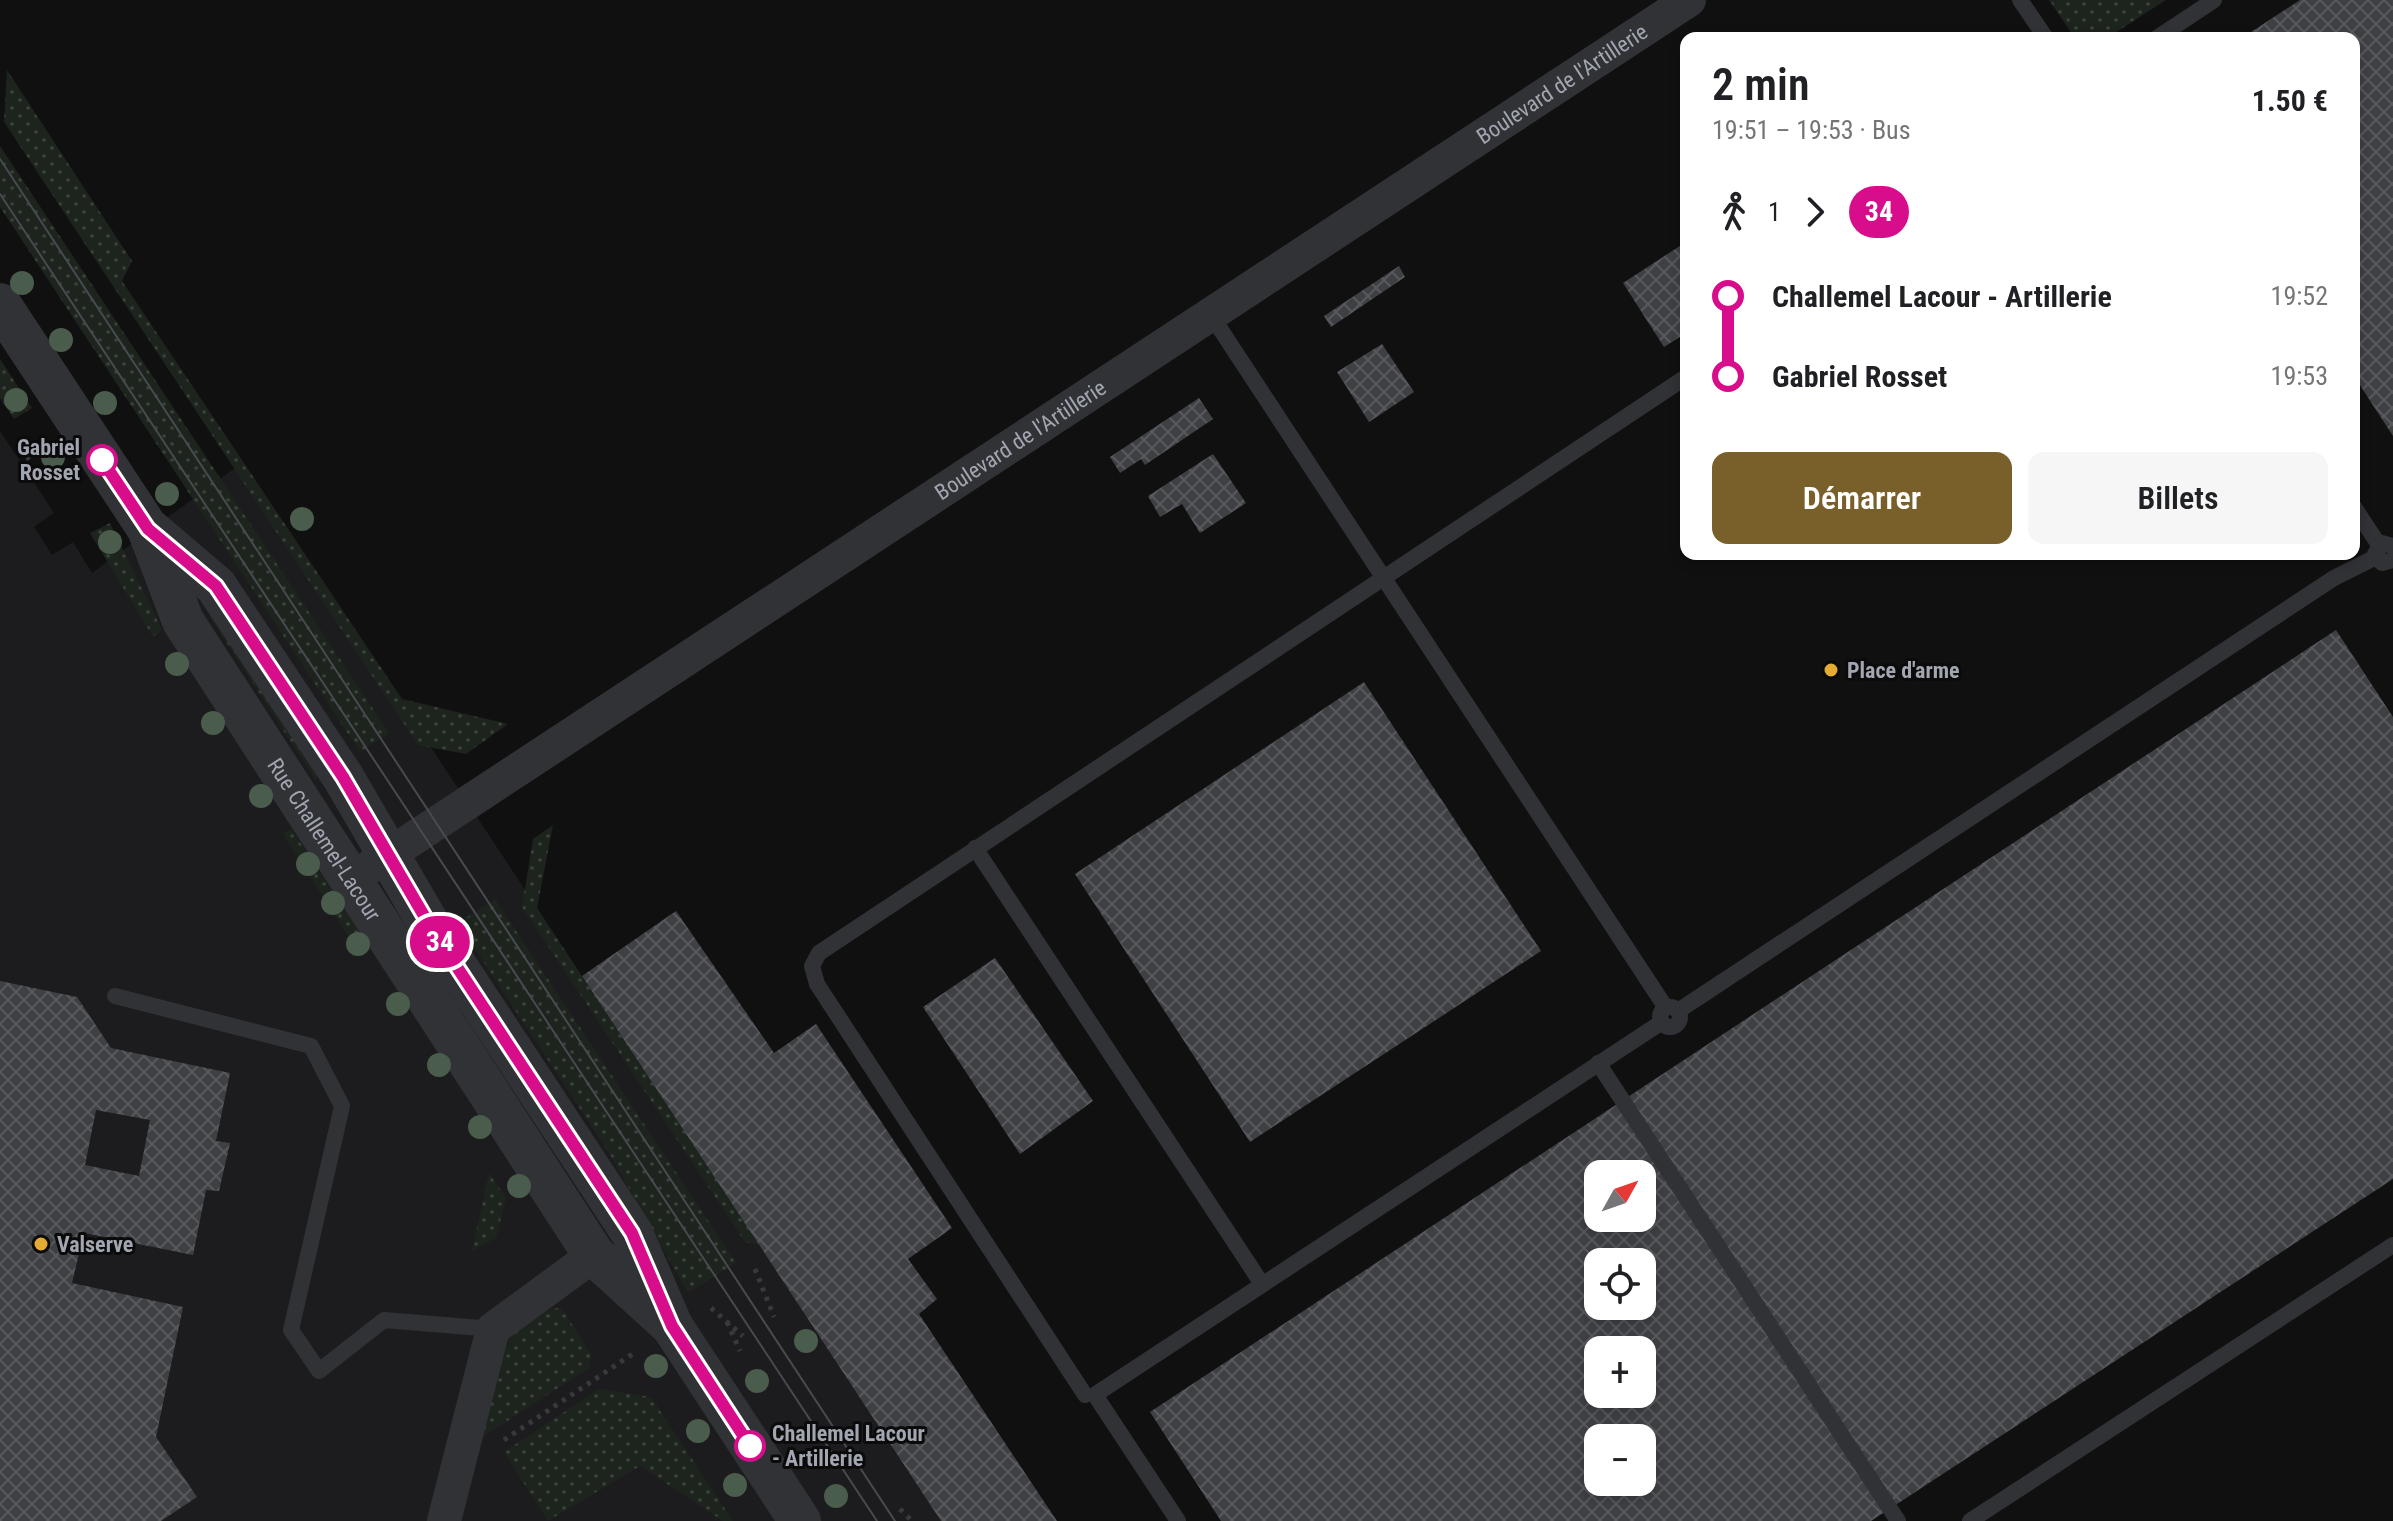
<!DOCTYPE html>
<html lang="fr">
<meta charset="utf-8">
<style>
:root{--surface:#fff;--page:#f6f6f6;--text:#202124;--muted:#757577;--accent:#79602b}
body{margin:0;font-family:"Roboto Condensed",sans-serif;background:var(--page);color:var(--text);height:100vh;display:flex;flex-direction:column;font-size:30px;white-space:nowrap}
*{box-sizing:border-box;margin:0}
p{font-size:26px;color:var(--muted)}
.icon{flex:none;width:44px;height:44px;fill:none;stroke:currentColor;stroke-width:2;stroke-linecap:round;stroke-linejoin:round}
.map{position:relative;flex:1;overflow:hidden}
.side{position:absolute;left:1680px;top:32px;width:680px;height:528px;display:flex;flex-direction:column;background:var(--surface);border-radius:16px;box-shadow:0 4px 12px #0003}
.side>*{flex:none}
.badge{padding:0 16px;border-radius:26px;font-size:28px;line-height:52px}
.needle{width:52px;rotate:50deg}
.fabs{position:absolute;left:1584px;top:1160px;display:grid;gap:16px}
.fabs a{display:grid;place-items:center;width:72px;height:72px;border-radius:16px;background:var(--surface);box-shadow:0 4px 12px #0003;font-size:40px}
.map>.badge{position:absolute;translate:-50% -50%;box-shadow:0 0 0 4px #fff}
.legs{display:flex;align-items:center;gap:12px;height:88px;padding:0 32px;font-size:26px}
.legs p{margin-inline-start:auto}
.headline{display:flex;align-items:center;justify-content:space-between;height:136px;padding:0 32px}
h1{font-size:44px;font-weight:600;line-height:60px}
.cta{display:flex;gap:16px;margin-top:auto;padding:16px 32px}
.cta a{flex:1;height:92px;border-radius:16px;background:var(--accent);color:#fff;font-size:32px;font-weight:600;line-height:92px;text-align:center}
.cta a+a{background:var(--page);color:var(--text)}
ul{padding:0 32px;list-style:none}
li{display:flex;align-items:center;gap:28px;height:80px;font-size:30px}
li i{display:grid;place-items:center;width:12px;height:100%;margin:0 10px;background:currentColor}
li i::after{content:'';width:20px;height:20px;margin:-10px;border:6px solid;border-radius:50%;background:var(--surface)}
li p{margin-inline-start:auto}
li:first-child i{background:linear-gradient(#0000 50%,currentColor 0)}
li:last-child i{background:linear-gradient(currentColor 50%,#0000 0)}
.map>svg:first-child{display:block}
.built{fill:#1c1c1e}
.grass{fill:url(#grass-dots)}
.building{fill:url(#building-cross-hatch);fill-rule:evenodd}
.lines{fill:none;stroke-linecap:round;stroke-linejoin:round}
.path{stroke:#37393d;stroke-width:5;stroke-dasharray:4 6;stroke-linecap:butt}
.service{stroke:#313236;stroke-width:16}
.minor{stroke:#313236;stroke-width:34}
.tertiary{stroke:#313236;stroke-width:42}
.tram{stroke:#484a4f;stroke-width:2}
.tree{fill:#4a5c4c}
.line-1-casing{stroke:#fff;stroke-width:18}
.line-1{stroke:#d80d8c;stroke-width:12}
.stop-1-dot{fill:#fff;stroke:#d80d8c;stroke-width:4}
.poi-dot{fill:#e5ac33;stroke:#0b0b0c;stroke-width:3}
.labels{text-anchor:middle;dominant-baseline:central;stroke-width:6;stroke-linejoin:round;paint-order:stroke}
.street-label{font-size:22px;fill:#a2a6b1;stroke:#0b0b0c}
.stop-label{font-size:22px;font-weight:bold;fill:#a2a6b1;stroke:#0b0b0c;text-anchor:end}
.poi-label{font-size:22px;font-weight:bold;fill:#a2a6b1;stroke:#0b0b0c;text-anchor:start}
</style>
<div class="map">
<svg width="2393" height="1521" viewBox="0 0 2393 1521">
<defs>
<pattern id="grass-dots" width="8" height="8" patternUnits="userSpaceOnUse" patternTransform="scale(2)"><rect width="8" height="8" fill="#1d231d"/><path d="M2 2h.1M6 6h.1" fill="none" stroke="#3b403b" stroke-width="1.8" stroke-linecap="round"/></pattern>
<pattern id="building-cross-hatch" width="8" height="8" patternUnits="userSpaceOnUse" patternTransform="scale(2)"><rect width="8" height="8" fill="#3f4044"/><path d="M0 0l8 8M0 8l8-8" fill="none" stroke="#58595d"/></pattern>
</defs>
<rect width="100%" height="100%" fill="#101011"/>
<polygon class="built" points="0,431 54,513 34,527 52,555 73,542 92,573 243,462 941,1521 0,1521"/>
<g class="grass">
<polygon points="2049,0 2166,0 2107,38 2075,38"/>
<polygon points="7,70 132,261 122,281 402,699 508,724 466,754 418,745 4,122"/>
<polygon points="0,146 389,733 360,752 0,207"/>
<polygon points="0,359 32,408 14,419 0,398"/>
<polygon points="110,523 162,630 153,637 90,533"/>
<polygon points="209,614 322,774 315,779 210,617"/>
<polygon points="553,825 537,908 759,1245 745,1242 522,907 533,839"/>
<polygon points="291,829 371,949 361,956 283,834"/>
<polygon points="495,899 736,1263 688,1293 609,1153 458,923"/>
<polygon points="489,1173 506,1198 496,1238 472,1251"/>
<path d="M561 1307 591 1354 589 1368 478 1440C494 1384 495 1321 561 1307Z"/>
<polygon points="599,1389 651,1397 733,1521 723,1521 640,1466 548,1521 504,1452"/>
</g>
<g class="building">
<polygon points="2300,0 2393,0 2393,436 2354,376 2354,38 2242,38"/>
<polygon points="1686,242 1686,333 1664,347 1623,283"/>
<polygon points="1399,266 1405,277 1331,327 1324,316"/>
<polygon points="1382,344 1414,392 1369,422 1337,372"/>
<polygon points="1199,398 1213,419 1145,465 1141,459 1120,473 1110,457"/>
<polygon points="1213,454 1246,503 1200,533 1182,504 1160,517 1148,496"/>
<path d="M2336 630 2393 717V1179L1871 1521H1221L1150 1412ZM1598 1174H1642V1218H1598ZM1598 1262H1642V1306H1598ZM1598 1350H1642V1394H1598ZM1598 1438H1642V1482H1598Z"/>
<polygon points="1364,682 1541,951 1250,1142 1075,874"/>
<polygon points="676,911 774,1053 816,1024 952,1228 908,1259 937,1299 919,1314 1057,1521 941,1521 582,976"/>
<polygon points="995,958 1093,1101 1020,1154 923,1007"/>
<path d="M0 981 77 997 111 1048 230 1073 216 1141 230 1143 219 1191 206 1190 193 1255 84 1233 72 1283 183 1307 156 1437 197 1497 161 1521H0ZM96 1110 150 1120 139 1176 85 1165Z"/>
</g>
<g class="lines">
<g class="path">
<polyline points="26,459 47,445"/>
<polyline points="755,1269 774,1317"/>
<polyline points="711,1308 743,1336"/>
<polyline points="727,1322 740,1351"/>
<polyline points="504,1440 634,1353"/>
<polyline points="900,1509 912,1521"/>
</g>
<g class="service">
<polyline points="2020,0 2046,38"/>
<polyline points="2157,38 2214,0"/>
<polyline points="1211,315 1666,1008"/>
<polyline points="2354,507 2379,545"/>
<polyline points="2393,546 2382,543 2375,554 2382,563 2393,560"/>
<polyline points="975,848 1262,1284"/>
<polyline points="115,996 311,1046 342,1106 291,1330 319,1371 384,1320 493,1329"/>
<circle cx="1670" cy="1017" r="10"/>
<polyline points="1678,1011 2334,578 2376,557"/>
<polyline points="1598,1063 1898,1521"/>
<polyline points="1096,1394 1662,1022"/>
<polyline points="1085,1395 817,984 812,966 819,953 1686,377"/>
<polyline points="1097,1398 1178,1521"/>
<polyline points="1970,1521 2393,1245"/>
</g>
<g class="minor">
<path id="s1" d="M350 880 1689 0"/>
<polyline points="444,1521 493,1329 594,1255"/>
</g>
<g class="tertiary">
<path id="s2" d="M0 304 148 529 183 621 594 1255 672 1326"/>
<polyline points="149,529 216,586 343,777 430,926 632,1233 672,1326 800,1521"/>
</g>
<g class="tram">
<polyline points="0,159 895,1521"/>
<polyline points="0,194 877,1521"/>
</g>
</g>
<g class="tree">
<circle cx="22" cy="283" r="12"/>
<circle cx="61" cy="340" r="12"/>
<circle cx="16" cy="400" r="12"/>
<circle cx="105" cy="403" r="12"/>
<circle cx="53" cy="457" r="12"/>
<circle cx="167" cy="494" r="12"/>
<circle cx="302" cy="519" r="12"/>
<circle cx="110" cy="542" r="12"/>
<circle cx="177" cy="664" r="12"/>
<circle cx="213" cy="723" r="12"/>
<circle cx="261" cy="796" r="12"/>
<circle cx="308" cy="864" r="12"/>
<circle cx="333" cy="903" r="12"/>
<circle cx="358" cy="944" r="12"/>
<circle cx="398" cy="1004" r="12"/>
<circle cx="439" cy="1065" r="12"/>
<circle cx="480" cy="1127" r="12"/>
<circle cx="519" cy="1186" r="12"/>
<circle cx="806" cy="1341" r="12"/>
<circle cx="656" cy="1366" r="12"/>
<circle cx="757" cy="1381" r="12"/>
<circle cx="698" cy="1431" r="12"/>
<circle cx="735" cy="1485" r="12"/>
<circle cx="836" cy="1496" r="12"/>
</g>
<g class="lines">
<g class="line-1-casing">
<polyline id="line-1" points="102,460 148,529 216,586 343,777 430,926 632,1233 672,1326 750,1446"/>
</g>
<use href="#line-1" class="line-1"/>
</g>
<g class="stop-1-dot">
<circle cx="102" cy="460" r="14"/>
<circle cx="750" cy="1446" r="14"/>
</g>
<g class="poi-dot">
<circle cx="1831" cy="670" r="8"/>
<circle cx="41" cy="1244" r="8"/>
</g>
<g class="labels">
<g class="street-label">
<text stroke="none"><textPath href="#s1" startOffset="1450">Boulevard de l'Artillerie</textPath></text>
<text stroke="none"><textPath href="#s1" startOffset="802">Boulevard de l'Artillerie</textPath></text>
<text stroke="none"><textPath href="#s2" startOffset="628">Rue Challemel-Lacour</textPath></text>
</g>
<g class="stop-label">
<text x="80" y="447">Gabriel<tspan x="80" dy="25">Rosset</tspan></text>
<text x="772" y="1433" text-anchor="start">Challemel Lacour<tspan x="772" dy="25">- Artillerie</tspan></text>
</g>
<g class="poi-label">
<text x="1847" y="670">Place d'arme</text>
<text x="57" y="1244">Valserve</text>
</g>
</g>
</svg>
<div class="fabs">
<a><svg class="needle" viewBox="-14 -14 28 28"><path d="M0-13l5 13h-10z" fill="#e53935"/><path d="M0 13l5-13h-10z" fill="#757577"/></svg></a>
<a><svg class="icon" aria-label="locate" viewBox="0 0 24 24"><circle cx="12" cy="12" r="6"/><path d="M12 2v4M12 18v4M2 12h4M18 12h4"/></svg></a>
<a>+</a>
<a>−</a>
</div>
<b class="badge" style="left:440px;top:942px;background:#d80d8c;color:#fff">34</b>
<section class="side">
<div class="headline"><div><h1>2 min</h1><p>19:51 – 19:53 · Bus</p></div><b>1.50 €</b></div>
<div class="legs"><svg class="icon" aria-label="walk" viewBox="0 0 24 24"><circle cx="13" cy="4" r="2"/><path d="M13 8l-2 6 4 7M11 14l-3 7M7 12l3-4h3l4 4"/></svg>1<svg class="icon" aria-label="forward" viewBox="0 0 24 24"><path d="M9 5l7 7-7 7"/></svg><b class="badge" style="background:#d80d8c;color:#fff">34</b></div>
<ul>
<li><i style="color:#d80d8c"></i><b>Challemel Lacour - Artillerie</b><p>19:52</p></li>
<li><i style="color:#d80d8c"></i><b>Gabriel Rosset</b><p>19:53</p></li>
</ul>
<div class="cta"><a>Démarrer</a><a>Billets</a></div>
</section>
</div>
